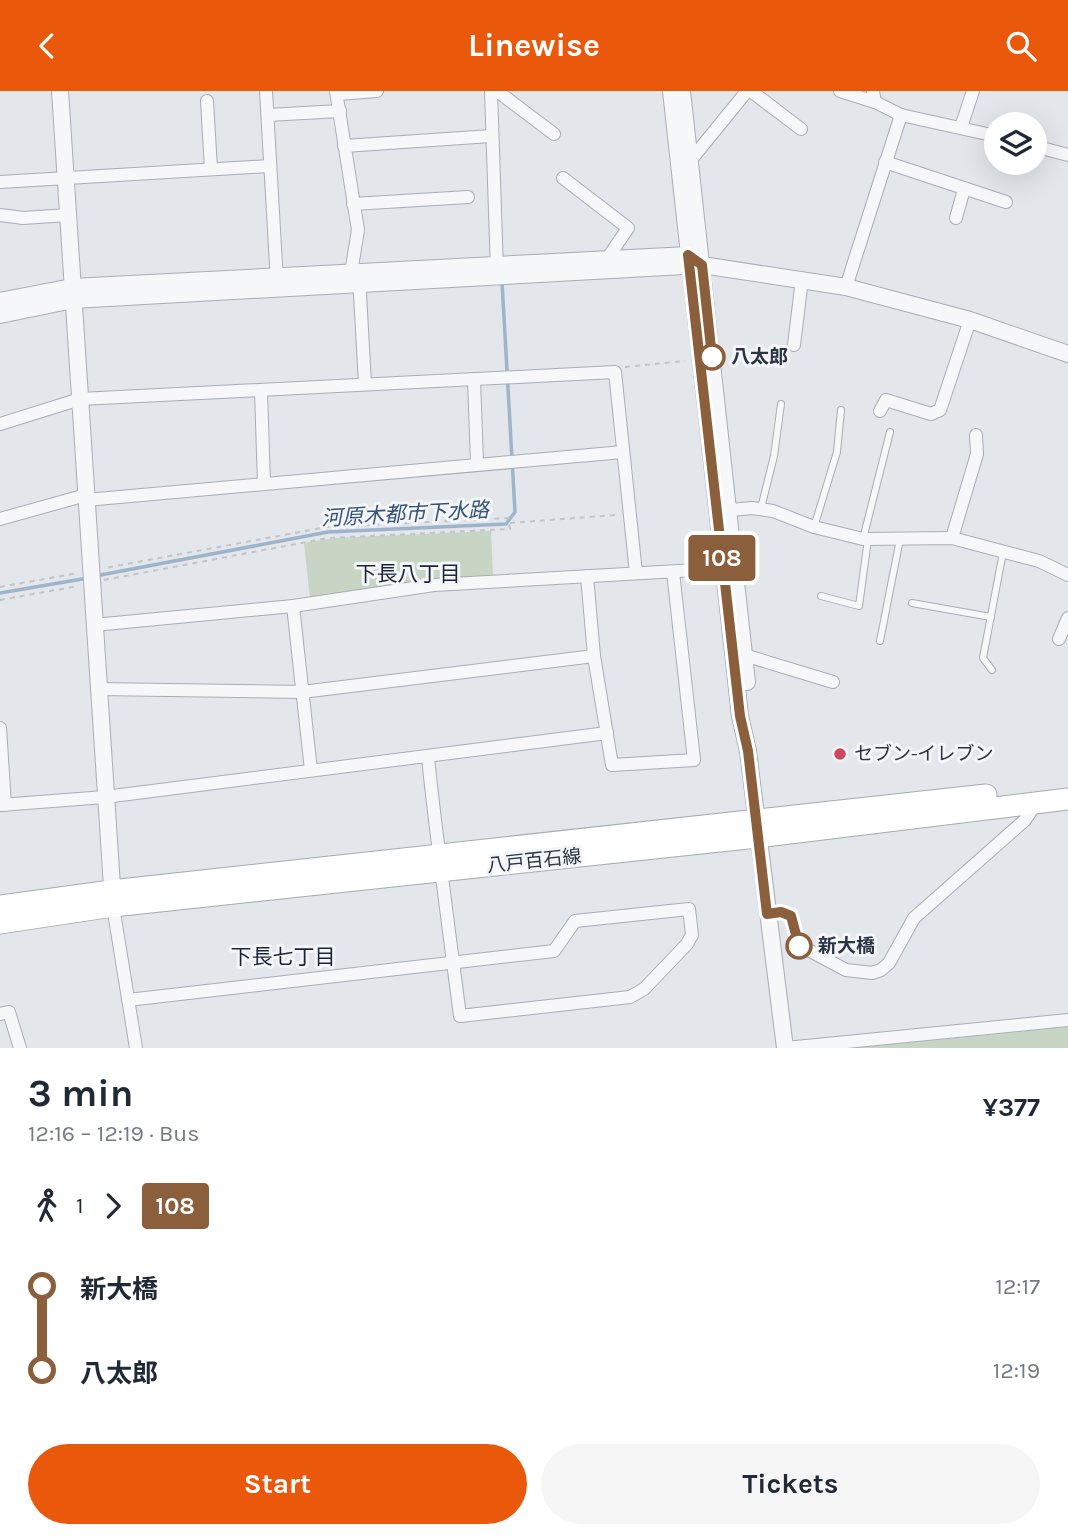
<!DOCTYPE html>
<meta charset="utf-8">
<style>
:root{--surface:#fff;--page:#f6f6f7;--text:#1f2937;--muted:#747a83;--accent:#ea580c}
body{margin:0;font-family:Karla,"Noto Sans JP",sans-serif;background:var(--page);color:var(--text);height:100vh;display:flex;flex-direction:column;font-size:26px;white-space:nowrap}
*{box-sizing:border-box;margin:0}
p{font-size:23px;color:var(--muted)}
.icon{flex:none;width:38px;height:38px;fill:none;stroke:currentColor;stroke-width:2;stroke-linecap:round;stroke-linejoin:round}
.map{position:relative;height:957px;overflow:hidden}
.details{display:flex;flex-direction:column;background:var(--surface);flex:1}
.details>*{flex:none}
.badge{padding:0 14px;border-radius:5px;font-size:24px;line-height:46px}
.buttons{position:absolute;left:984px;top:21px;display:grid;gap:14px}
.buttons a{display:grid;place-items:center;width:63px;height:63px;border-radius:50%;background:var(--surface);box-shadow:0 7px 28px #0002;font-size:35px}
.map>.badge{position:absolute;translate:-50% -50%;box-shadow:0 0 0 4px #fff}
.legs{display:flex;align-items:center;gap:10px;height:77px;padding:0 28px;font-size:23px}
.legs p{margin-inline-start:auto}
.overview{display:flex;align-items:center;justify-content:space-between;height:119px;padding:0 28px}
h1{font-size:38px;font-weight:700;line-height:52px}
.button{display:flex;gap:14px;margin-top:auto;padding:14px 28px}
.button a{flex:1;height:80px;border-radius:42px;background:var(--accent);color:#fff;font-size:28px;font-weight:700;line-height:80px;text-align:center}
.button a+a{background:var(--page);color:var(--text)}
ul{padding:0 28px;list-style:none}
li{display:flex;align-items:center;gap:24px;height:84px;font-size:26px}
li i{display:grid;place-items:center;width:10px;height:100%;margin:0 9px;background:currentColor}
li i::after{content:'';width:18px;height:18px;margin:-9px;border:5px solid;border-radius:50%;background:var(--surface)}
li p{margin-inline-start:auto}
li:first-child i{background:linear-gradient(#0000 50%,currentColor 0)}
li:last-child i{background:linear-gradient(currentColor 50%,#0000 0)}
header{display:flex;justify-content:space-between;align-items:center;height:91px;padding:0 28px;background:var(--accent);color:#fff;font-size:32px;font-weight:700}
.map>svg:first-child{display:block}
.green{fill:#c8d5c4}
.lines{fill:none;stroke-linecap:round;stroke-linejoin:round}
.stream{stroke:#9eb4cb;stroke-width:3.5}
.service-casing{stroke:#a8adb6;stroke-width:8}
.minor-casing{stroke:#a8adb6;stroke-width:14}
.tertiary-casing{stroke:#a8adb6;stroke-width:18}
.primary-casing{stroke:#a2aab7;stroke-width:23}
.path{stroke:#c1c4ca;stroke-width:2;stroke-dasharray:5 5;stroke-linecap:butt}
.service{stroke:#f6f7f9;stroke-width:6}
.minor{stroke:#f6f7f9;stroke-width:12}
.tertiary{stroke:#f6f7f9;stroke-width:16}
.primary{stroke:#fff;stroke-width:21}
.line-1-casing{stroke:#fff;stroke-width:16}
.line-1{stroke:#8b5e3c;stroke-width:10}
.stop-1-dot{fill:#fff;stroke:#8b5e3c;stroke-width:3.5}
.poi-dot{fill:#d0485d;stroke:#f3f5f8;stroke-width:2.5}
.labels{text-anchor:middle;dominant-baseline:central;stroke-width:6;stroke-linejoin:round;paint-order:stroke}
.stop-label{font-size:19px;font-weight:bold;fill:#2a3444;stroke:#f3f5f8;text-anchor:start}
.poi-label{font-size:19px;fill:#2a3444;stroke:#f3f5f8;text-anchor:start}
.street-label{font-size:19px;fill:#2a3444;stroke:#f3f5f8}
.water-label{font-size:21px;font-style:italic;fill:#345378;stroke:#f3f5f8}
.neighbourhood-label{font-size:21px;fill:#1c2535;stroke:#f3f5f8}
</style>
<header><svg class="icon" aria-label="back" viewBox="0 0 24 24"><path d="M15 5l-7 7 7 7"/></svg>Linewise<svg class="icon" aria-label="search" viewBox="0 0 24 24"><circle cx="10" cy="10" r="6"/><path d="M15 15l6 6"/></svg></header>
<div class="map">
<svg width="1068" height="957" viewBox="0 0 1068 957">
<rect width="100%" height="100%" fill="#e3e6eb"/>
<g class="green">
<polygon points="491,440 493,485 310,507 304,452 335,447"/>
<polygon points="1068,936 1068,957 850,957 864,956"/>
</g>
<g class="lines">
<g class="stream">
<polyline points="95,485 328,441 506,433 515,421 502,191"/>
<polyline points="0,502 88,487"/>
</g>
<g class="service-casing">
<g id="service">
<polyline points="761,417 774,365 781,313"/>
<polyline points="814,436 837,361 841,319"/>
<polyline points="863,448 890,341"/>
<polyline points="821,505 859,515 868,448"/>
<polyline points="912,512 991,526"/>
<polyline points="880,550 900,448"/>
<polyline points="992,579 983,567 1003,461"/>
</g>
</g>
<g class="minor-casing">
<g id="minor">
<polyline points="266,0 277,191"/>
<polyline points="336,0 358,139 351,182"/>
<polyline points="491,0 497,180"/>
<polyline points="751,0 801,38"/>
<polyline points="840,0 875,11"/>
<polyline points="873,0 875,11 901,24"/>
<polyline points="338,3 377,0"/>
<polyline points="501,3 554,43"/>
<polyline points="207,10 211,78"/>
<polyline points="268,24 340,20"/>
<polyline points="961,36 973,0"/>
<polyline points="344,55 491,45"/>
<polyline points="1034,55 1068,64"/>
<polyline points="690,70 747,0"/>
<polyline points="885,71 1006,111"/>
<polyline points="563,87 628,137 607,168"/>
<polyline points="0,91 270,75"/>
<polyline points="353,113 468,106"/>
<polyline points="0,124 23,127 68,124"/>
<polyline points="956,127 964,98"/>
<polyline points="359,185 365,293"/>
<polyline points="846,196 901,24 996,45"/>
<polyline points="794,254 802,188"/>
<polyline points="474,288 477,372"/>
<polyline points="261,300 264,393"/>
<polyline points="880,320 886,309 931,323 940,319 970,229"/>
<polyline points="0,333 80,308 615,281 636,482"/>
<polyline points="86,409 623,361"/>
<polyline points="721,420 752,417 773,420 814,436 863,448 952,447 1039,470 1068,484"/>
<polyline points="0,428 86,404"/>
<polyline points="952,447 977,363 976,344"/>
<polyline points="587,485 594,565 612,674 694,669 673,481"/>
<polyline points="293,515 311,679"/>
<polyline points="94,534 293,515 434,494 731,477"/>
<polyline points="1059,548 1068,527"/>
<polyline points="744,564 833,591"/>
<polyline points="98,598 302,601 594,565"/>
<polyline points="0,637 5,714"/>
<polyline points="0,714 105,706 607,642"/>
<polyline points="113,815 136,957"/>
<polyline points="767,823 781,821 791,825 799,854 846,879 872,882 881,879 889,872 914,827 1025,729 1031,720 1032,713"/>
<path d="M128 909 554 860 575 830 689 818 692 844 687 853 644 898 630 906 460 925C449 839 437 753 428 667"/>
<polyline points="0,923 9,921 20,957"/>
<polyline points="786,957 1068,929"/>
</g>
</g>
<g class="tertiary-casing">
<g id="tertiary">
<polyline points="60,0 113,811"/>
<polyline points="671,0 740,625 748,660 785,957"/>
<polyline points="682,0 747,591"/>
<polyline points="0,210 72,196 688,164 695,168"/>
<polyline points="0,224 73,209 702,174 846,196 970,229 1068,263"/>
</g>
</g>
<g class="primary-casing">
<g id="primary">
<polyline points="0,815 111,800 986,704"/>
<polyline points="0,832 113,815 757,746 1068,708"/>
</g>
</g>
<g class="path">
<polyline points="625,276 685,270"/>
<polyline points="510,432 616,424"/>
<polyline points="104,489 328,447 510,438 508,427 327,436 105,477"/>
<polyline points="0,496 78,482"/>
<polyline points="0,509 78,495"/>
</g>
<use href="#service" class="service"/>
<use href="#minor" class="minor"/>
<use href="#tertiary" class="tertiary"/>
<use href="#primary" class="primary"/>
</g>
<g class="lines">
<g class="line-1-casing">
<polyline id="line-1" points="712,266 702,174 688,164 740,625 748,660 767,823 781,821 791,825 799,855"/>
</g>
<use href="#line-1" class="line-1"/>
</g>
<g class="stop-1-dot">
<circle cx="712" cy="266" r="12"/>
<circle cx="799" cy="855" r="12"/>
</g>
<circle class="poi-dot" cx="840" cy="663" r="7"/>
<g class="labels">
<g class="stop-label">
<text x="731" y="266">八太郎</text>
<text x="818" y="855">新大橋</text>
</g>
<g class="poi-label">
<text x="854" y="663">セブン-イレブン</text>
</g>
<g class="street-label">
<text transform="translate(534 770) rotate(-6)">八戸百石線</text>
</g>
<g class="water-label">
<text transform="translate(405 423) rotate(-3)">河原木都市下水路</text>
</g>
<g class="neighbourhood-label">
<text x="408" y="483">下長八丁目</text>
<text x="283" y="866">下長七丁目</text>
</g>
</g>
</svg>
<div class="buttons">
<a><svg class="icon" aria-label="layers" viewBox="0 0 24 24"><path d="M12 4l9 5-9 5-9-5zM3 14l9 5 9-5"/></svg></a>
</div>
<b class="badge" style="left:722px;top:467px;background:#8b5e3c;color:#fff">108</b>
</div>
<section class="details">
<div class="overview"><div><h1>3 min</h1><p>12:16 – 12:19 · Bus</p></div><b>¥377</b></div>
<div class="legs"><svg class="icon" aria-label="walk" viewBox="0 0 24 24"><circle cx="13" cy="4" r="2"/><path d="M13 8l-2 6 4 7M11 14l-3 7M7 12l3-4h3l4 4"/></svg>1<svg class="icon" aria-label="forward" viewBox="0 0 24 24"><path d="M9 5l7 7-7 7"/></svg><b class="badge" style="background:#8b5e3c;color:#fff">108</b></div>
<ul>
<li><i style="color:#8b5e3c"></i><b>新大橋</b><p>12:17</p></li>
<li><i style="color:#8b5e3c"></i><b>八太郎</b><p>12:19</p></li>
</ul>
<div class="button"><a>Start</a><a>Tickets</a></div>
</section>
